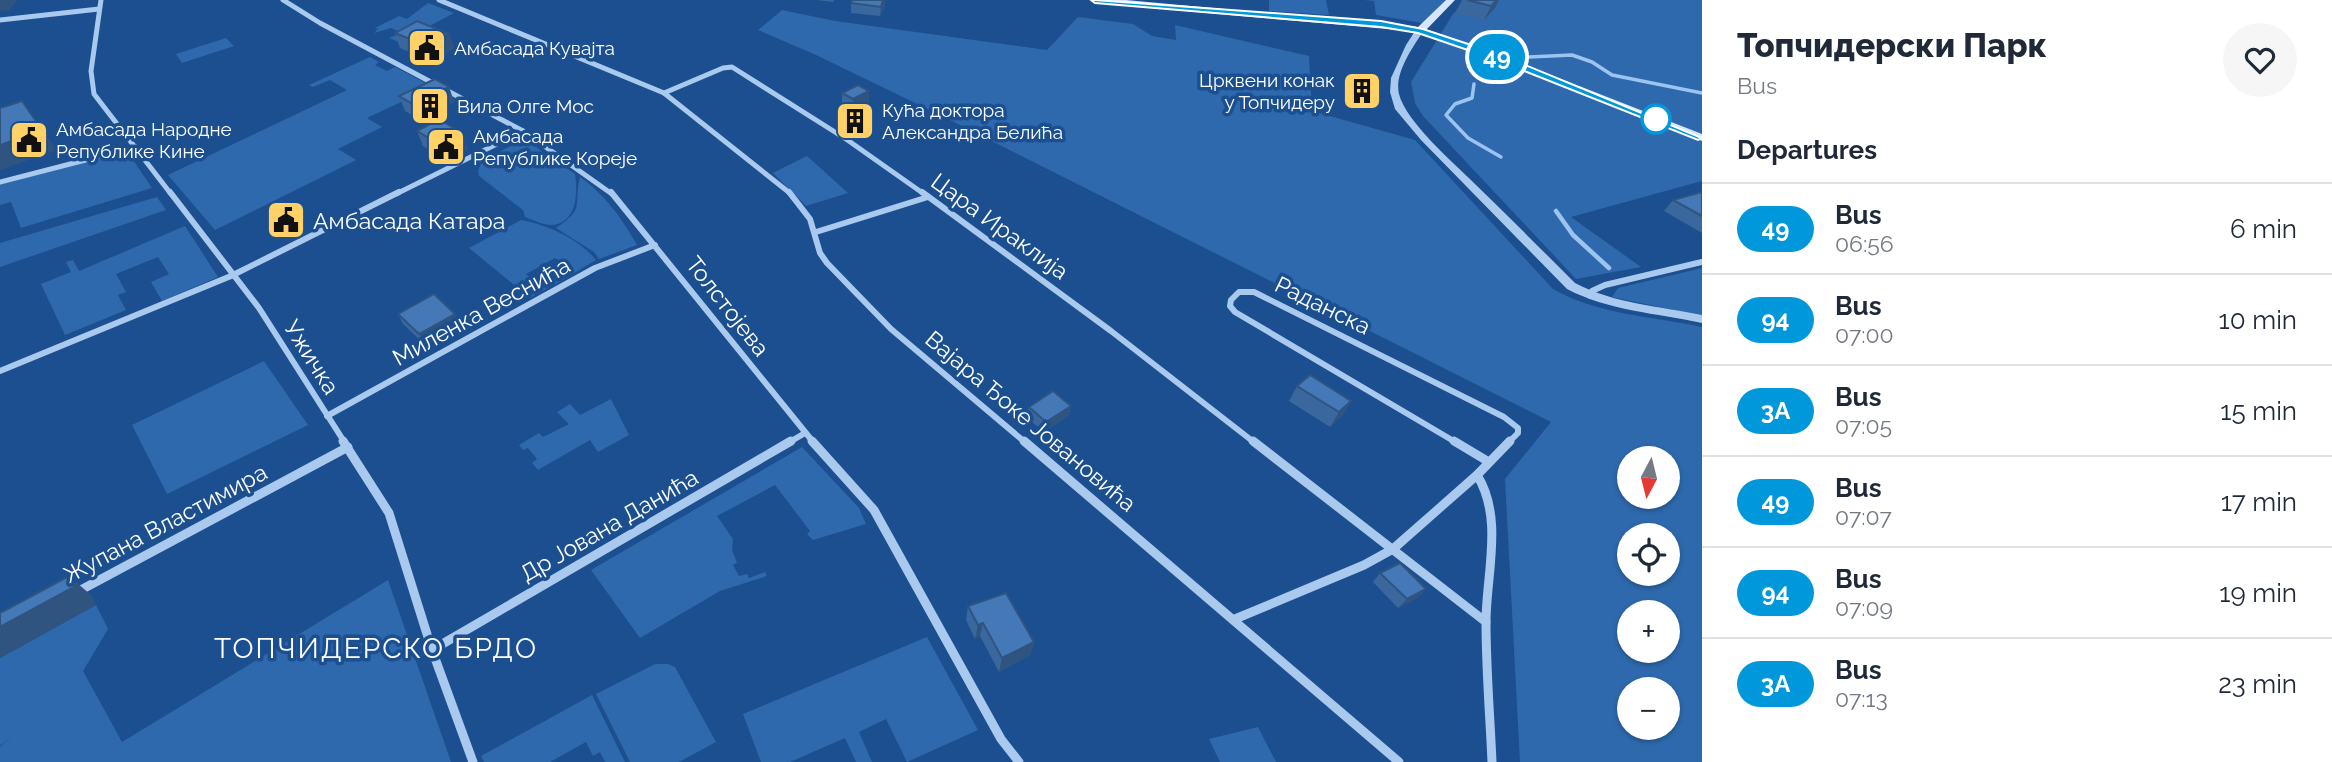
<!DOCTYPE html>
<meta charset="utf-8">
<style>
:root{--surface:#fff;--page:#f6f6f7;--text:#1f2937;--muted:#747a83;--line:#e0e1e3}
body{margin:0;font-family:Raleway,sans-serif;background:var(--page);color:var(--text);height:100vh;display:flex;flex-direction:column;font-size:26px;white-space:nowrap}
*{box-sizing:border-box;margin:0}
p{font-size:23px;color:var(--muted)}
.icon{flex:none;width:38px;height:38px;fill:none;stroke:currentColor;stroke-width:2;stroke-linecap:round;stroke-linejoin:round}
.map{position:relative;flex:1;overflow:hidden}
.panel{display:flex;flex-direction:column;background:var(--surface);width:630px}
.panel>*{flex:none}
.badge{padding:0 14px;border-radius:23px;font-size:24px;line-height:46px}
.needle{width:46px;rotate:187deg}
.fabs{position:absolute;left:1617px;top:446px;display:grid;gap:14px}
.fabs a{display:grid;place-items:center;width:63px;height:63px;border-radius:50%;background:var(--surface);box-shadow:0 2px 5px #0004;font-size:35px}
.map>.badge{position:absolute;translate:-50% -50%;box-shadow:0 0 0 4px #fff}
h2{padding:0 35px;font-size:26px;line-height:63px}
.round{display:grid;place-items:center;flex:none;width:74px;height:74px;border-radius:37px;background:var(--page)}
.headline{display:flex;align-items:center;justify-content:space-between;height:119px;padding:0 35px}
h1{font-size:33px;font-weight:800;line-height:52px}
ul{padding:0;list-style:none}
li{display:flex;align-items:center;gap:21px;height:91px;padding:0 35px;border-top:2px solid var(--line)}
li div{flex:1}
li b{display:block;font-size:26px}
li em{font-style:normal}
li .badge{min-width:77px;font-weight:700;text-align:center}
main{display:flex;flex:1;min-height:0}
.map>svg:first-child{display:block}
.green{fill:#2e69ad;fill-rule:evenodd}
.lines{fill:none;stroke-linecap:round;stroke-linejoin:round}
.stream-far1{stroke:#9cc4f0;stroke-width:3.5}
.stream{stroke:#9cc4f0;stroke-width:4.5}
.minor-far2{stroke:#a9c9ee;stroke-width:5}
.minor-far1{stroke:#a9c9ee;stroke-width:6}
.minor{stroke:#a9c9ee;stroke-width:9}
.tertiary{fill:#a9c9ee;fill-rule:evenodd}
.secondary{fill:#d6e6fa;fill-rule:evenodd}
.wall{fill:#3a679d}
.shaded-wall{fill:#305480}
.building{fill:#4478b7;stroke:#305480;stroke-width:2}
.line{fill:#0098da;stroke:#fff;stroke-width:2}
.stop-dot{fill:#fff;stroke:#0098da;stroke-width:3.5}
.labels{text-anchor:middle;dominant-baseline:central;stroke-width:7;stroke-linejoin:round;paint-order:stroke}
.far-poi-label{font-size:19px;fill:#fff;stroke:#1b4f8f;text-anchor:start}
.poi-label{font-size:23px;fill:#fff;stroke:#1b4f8f;text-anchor:start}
.street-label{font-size:23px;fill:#fff;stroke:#1b4f8f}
.near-neighbourhood-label{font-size:28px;letter-spacing:2px;fill:#fff;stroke:#1b4f8f}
</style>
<main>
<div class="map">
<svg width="1702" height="762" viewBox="0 0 1702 762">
<rect width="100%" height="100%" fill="#1b4f8f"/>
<g class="green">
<polygon points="1269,0 1326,0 1329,15 1269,11"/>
<polygon points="1364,0 1445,0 1436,12 1422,23 1376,15 1374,1"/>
<polygon points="1467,0 1702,0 1702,181 1571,217 1641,267 1576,279 1423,116 1415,103 1411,82 1453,14"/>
<polygon points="428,3 454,13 399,42 389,38 402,33 391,28 374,33 378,29 375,28 399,16 407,19"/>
<path d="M782 10 835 21 1047 50 1078 17 1133 24 1152 36 1176 40 1175 25 1309 56 1312 111 1415 140 1553 289C1599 315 1651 316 1702 327V762H1520L1505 479 1551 422 946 118 816 55 758 30ZM1629 458H1668V497H1629ZM1629 536H1668V574H1629ZM1629 612H1668V651H1629ZM1629 690H1668V728H1629Z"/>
<polygon points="226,38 234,46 182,63 176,54"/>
<polygon points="370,57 379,62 375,65 387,71 395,67 433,87 367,118 382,127 338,149 356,160 215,230 168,175 347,90 330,80 313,87 309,85"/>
<path d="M524 139 575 174C578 193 577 223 552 225 543 225 533 220 525 217L523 210 479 176 478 171 482 161Z"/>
<polygon points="127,151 152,188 21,228 11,202 0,205 0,184"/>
<polygon points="807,156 848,193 806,206 773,173"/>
<path d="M580 177C606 196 621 217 637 245L599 259 594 252 556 228C586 208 573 206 580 177Z"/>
<polygon points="157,197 166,210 0,267 0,243"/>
<path d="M521 220C548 225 579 239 596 260L554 285 550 282 571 269 555 258 526 274 541 286 547 283 551 286 530 298 469 248Z"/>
<polygon points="185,226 218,277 162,301 151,282 169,274 158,257 116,274 126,292 118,295 126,310 65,335 41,284 71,272 66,262 73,260 79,271"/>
<polygon points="1702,268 1702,316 1612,297 1618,288"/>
<polygon points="264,361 308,425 167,494 132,425"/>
<polygon points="611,399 629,435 598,452 590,440 538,470 532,463 537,459 528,448 523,450 519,445 539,433 543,437 569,424 557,412 570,404 580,415"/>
<polygon points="802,447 859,508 866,524 813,540 807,534 810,531 775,485 717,516 733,539 732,550 737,563 733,565 739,576 747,574 749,578 765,572 767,576 720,591 640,638 591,570"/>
<polygon points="388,580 451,762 0,762 0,747 12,736 0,746 0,658 96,605 108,629 83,671 122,742"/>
<polygon points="927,637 978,730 907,762 886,719 859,732 872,762 856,762 845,738 790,762 761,762 743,714"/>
<polygon points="655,664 668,664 675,667 716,742 679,762 630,762 596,694"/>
<polygon points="592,695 625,762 605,762 600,752 593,756 586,742 550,762 484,762 481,756"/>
<polygon points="1258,727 1276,762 1220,762 1209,739"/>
</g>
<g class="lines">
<g class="stream-far1">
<polyline points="1529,57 1572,55 1592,62 1612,75 1702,93"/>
<polyline points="1474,84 1472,98 1455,104 1446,115 1468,138 1501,157"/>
</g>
<polyline class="stream" points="1556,211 1573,235 1609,268"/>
<g class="minor-far2">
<polyline points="101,0 91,71 94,94 171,194"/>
<polyline points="283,0 320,23 523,131 612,194"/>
<polyline points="439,0 664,93 791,194"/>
<polyline points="0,20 99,9"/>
<polyline points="664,93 723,68 732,67 846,139 924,194"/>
<polyline points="0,182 136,147"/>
<polyline points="396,194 523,131"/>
</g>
<g class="minor-far1">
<polyline points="170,192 259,308 345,443"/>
<polyline points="611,192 814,443"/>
<polyline points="789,192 810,219 820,253 827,263 891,329 1026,443"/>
<polyline points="922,192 1111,331 1255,443"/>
<polyline points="816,232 928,197"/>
<polyline points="1590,296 1592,291 1605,285 1702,262"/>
<polyline points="0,371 231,276 399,192"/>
<polyline points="327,416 595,268 655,245"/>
<polyline points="788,443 805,433"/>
<polyline points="1457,443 1235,312 1230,306 1231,300 1239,292 1254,292 1504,417 1518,428 1518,433 1508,443"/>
</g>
<g class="minor">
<polyline points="343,441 389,513 432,650 473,762"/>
<polyline points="812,441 874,510 1001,739 1019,762"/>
<polyline points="1024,441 1399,762"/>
<polyline points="1253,441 1486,622"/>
<polyline points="1454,441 1489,462"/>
<path d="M1477 475C1504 518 1486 575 1486 622 1486 669 1490 716 1492 762"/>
<polyline points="77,592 348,447"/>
<polyline points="1235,619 1364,565 1393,549 1477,475 1510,441"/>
<polyline points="432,650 791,441"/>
</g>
<path class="tertiary" d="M1417 28 1424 30C1413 47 1394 73 1399 94 1406 122 1454 163 1475 184 1509 217 1542 250 1575 283 1615 304 1659 306 1702 315V323C1656 313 1609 311 1567 289L1421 140 1395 109 1390 92 1391 78 1406 45Z"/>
<polygon class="secondary" points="1092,0 1126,0 1418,27 1446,0 1455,0 1426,30 1500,55 1702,134 1702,141 1494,59 1410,31 1096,3"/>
</g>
<g class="wall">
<polygon points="816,0 834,0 833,2"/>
<polygon points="852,0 885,0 885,6 880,16 851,13 851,3"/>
<polygon points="1462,0 1499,0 1495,8 1484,20 1455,13"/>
<polygon points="395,33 449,34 454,48 432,61 400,48"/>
<polygon points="1356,73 1377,89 1372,100 1348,94"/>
<polygon points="449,87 454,102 419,119 405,111 399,96"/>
<polygon points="869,91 869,120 853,128 842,122 842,93"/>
<polygon points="417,131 468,149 446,161 423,146"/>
<polygon points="1702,192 1702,233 1664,211 1673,200"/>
<polygon points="398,314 455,314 460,324 424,344 403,324"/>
<polygon points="1297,386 1351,401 1342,416 1330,427 1289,401"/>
<polygon points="1071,406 1068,416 1044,432 1026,417 1029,407"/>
<polygon points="1380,573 1426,589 1417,598 1398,608 1373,582"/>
<polygon points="968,606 1034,642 1030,655 999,672 980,636 975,639 966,620"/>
</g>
<g class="shaded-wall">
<polygon points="0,0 17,0 10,10 0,11"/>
<polygon points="883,0 885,0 885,6 880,16 881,7"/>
<polygon points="1497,0 1499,0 1495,8 1484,20 1491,6"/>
<polygon points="449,34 454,48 432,61 427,46"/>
<polygon points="449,87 454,102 419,119 413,104"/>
<polygon points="869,91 869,120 853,128 853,99"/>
<polygon points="22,101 57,150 0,170 0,145"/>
<polygon points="463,134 468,149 446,161 441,145"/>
<polygon points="455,314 460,324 424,344 419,334"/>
<polygon points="1351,401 1342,416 1330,427 1339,412"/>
<polygon points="1071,406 1068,416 1044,432 1046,422"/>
<polygon points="69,576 91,595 96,605 0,658 0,627"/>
<polygon points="1426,589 1417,598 1398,608 1407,599"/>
<polygon points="983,623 980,636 975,639 978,625"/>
<polygon points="1034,642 1030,655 999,672 1002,658"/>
</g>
<g class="building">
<polygon points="852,0 883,0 881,7 851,3"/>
<polygon points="1467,0 1497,0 1491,6"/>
<polygon points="417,21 449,34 427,46 395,33"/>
<polygon points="1356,73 1380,79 1377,89 1353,84"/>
<polygon points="435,79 449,87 413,104 399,96"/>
<polygon points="858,85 869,91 853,99 842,93"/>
<polygon points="22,101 42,130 0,145 0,108"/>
<polygon points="439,119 463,134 441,145 417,131"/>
<polygon points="1702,192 1702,216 1673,200"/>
<polygon points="434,294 455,314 419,334 398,314"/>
<polygon points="1310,375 1351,401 1339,412 1297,386"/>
<polygon points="1053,391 1071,406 1046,422 1029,407"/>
<polygon points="1400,563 1426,589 1407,599 1380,573"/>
<polygon points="69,576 74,587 0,627 0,613"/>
<polygon points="1006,593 1034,642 1002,658 983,623 978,625 968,606"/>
</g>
<polygon class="line" points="1091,0 1095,0 1381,21 1423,29 1501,55 1702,138 1698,140 1494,59 1418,33 1381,27 1095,3"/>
<defs>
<g id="civic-square" transform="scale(2.0125)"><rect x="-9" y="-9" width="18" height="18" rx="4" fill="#ffd166" stroke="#1b4f8f"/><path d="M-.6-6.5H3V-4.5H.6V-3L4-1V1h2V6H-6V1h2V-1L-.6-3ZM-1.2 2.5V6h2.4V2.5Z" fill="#111"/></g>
<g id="building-square" transform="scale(2.0125)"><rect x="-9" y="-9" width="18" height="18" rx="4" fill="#ffd166" stroke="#1b4f8f"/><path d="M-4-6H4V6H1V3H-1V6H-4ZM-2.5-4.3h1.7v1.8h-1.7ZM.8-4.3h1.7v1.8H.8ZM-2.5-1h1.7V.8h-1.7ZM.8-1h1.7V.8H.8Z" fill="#111"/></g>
</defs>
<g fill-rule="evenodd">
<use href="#civic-square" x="427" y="48"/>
<use href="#building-square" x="1362" y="91"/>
<use href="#building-square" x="430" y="106"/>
<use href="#building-square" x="855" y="121"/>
<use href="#civic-square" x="29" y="140"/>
<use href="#civic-square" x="446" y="147"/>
<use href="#civic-square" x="286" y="220"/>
</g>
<circle class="stop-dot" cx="1656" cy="119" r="14"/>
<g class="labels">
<g class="far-poi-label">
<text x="454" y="48">Амбасада Кувајта</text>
<text x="1335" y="80" text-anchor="end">Црквени конак<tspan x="1335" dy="22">у Топчидеру</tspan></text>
<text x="457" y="106">Вила Олге Мос</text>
<text x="882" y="110">Кућа доктора<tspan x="882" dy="22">Александра Белића</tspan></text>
<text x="56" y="129">Амбасада Народне<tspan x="56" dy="22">Републике Кине</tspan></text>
<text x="473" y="136">Амбасада<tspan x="473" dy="22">Републике Кореје</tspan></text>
</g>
<g class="poi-label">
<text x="313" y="220">Амбасада Катара</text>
</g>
<g class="street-label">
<text transform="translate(1000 226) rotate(36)">Цара Ираклија</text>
<text transform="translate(1323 305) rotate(26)">Раданска</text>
<text transform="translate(728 306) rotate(52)">Толстојева</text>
<text transform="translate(481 311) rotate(-29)">Миленка Веснића</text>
<text transform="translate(312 357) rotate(58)">Ужичка</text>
<text transform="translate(1031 421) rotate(40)">Вајара Ђоке Јовановића</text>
<text transform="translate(165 523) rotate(-28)">Жупана Властимира</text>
<text transform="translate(609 525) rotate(-30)">Др Јована Данића</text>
</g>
<g class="near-neighbourhood-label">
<text x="376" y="648">ТОПЧИДЕРСКО БРДО</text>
</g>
</g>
</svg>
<div class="fabs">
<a><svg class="needle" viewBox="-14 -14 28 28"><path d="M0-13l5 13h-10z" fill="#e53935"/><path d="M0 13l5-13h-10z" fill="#747a83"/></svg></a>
<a><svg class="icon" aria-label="locate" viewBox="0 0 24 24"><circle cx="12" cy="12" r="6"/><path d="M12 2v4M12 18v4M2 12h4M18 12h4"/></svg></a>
<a>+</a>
<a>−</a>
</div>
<b class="badge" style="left:1497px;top:57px;background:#0098da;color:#fff">49</b>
</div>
<section class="panel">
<div class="headline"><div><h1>Топчидерски Парк</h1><p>Bus</p></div><a class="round"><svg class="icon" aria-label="heart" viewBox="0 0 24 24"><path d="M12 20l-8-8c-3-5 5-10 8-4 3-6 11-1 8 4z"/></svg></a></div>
<h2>Departures</h2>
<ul>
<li><span class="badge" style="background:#0098da;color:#fff">49</span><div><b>Bus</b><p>06:56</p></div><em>6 min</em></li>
<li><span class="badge" style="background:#0098da;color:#fff">94</span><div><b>Bus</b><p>07:00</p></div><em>10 min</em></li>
<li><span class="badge" style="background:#0098da;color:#fff">3A</span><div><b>Bus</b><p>07:05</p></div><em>15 min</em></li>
<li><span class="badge" style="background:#0098da;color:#fff">49</span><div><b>Bus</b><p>07:07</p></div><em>17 min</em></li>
<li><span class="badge" style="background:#0098da;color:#fff">94</span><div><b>Bus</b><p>07:09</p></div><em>19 min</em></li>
<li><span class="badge" style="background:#0098da;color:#fff">3A</span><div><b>Bus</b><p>07:13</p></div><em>23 min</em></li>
</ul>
</section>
</main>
